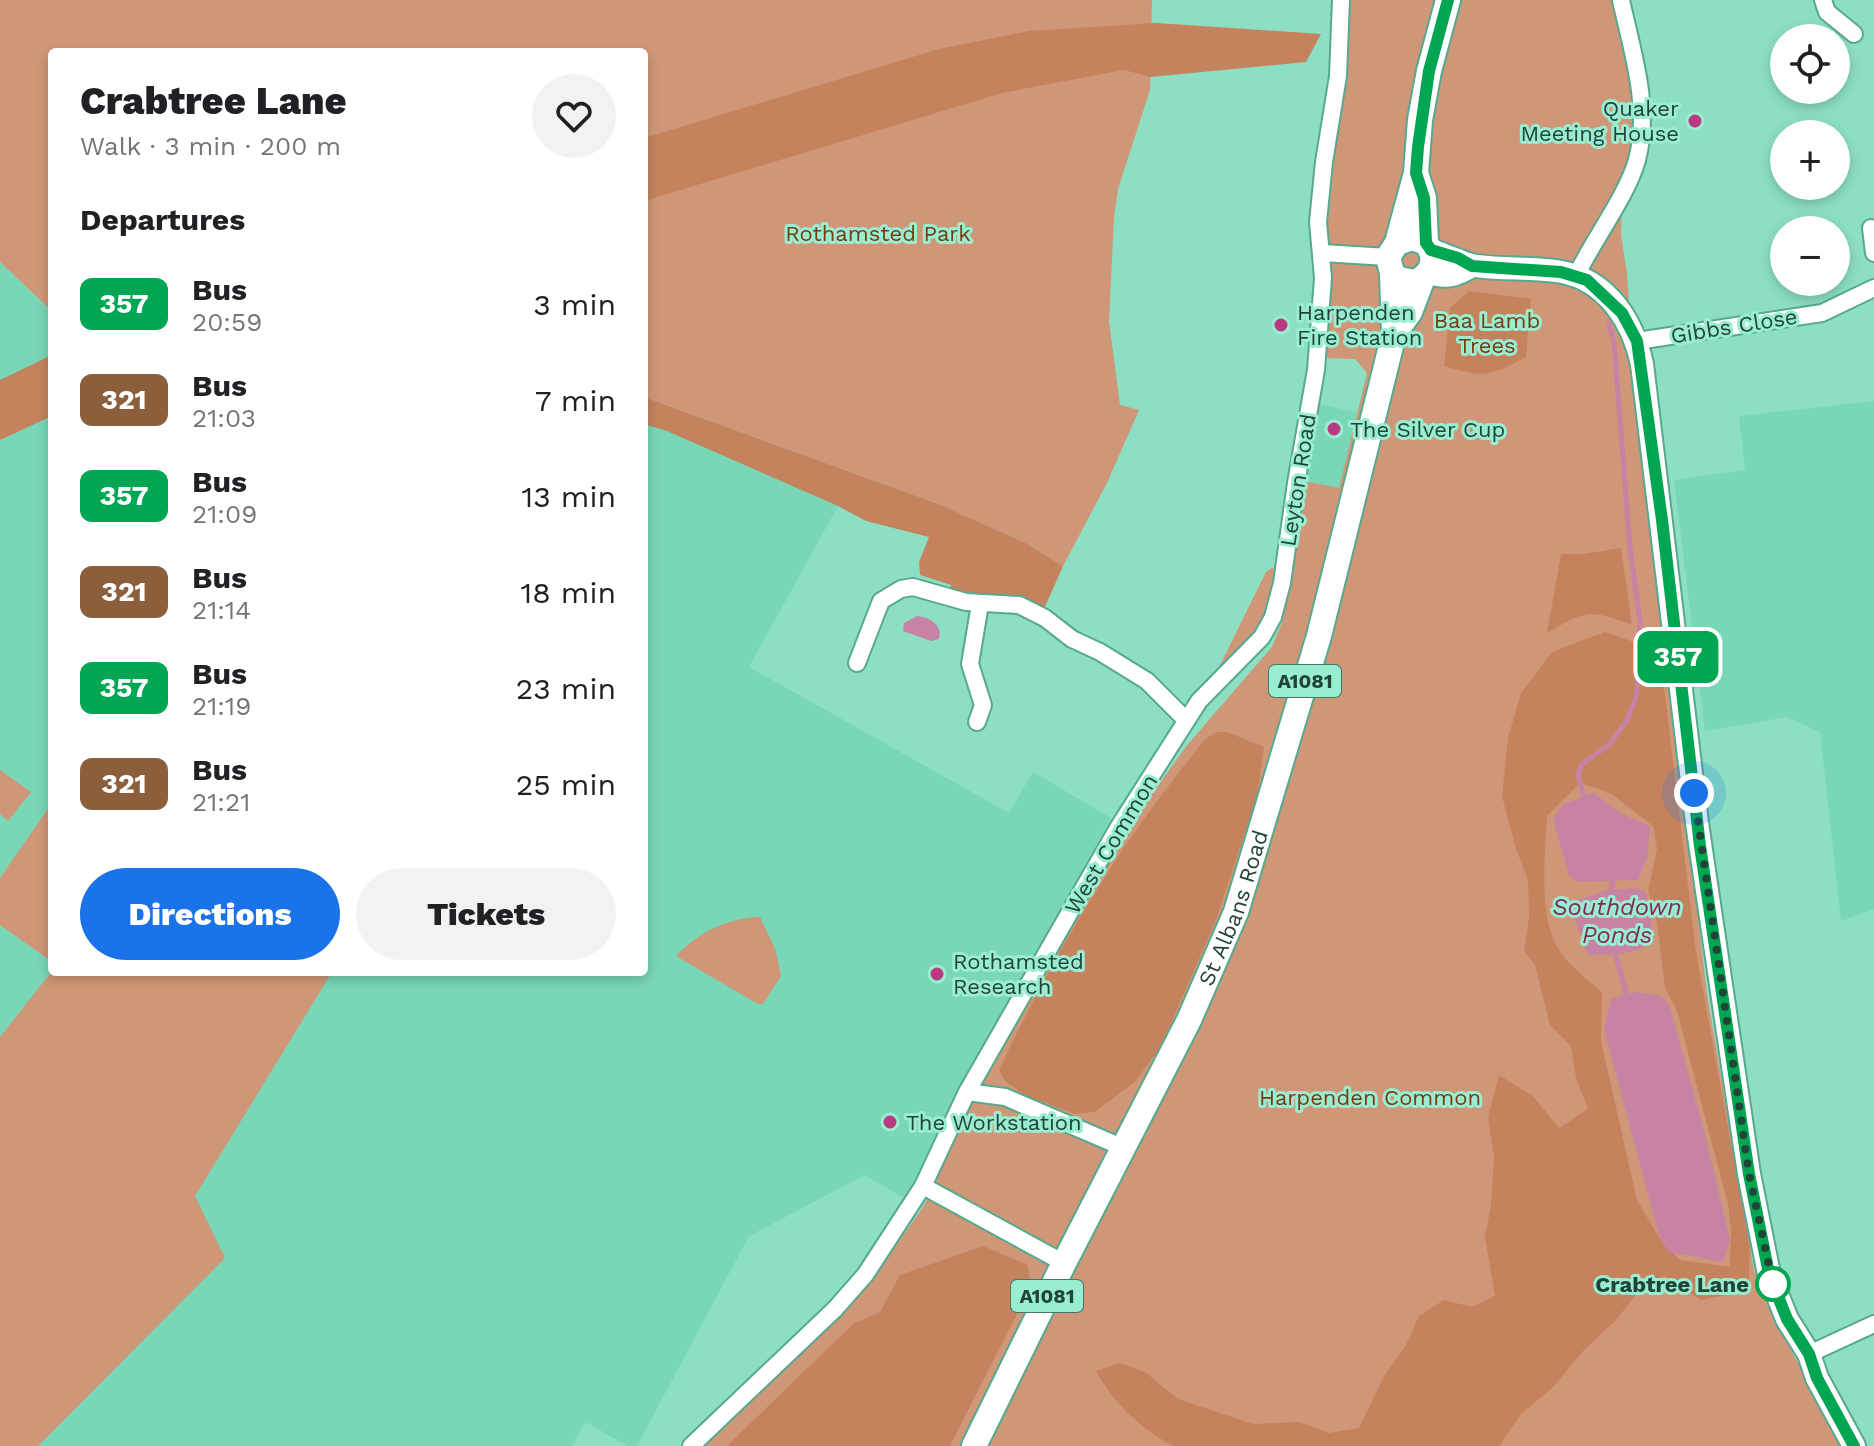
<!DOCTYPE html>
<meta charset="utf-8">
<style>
:root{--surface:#fff;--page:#f2f2f2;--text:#202124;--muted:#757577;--accent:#1a73e8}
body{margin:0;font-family:"Work Sans",sans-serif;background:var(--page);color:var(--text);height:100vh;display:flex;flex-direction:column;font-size:30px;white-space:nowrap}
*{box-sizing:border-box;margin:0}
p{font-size:26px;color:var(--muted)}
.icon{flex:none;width:44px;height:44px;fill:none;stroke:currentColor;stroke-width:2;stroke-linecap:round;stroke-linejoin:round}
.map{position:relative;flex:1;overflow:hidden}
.details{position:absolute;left:48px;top:48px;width:600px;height:928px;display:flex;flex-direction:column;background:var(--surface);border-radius:8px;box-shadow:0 4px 12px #0003}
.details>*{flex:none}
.badge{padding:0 16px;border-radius:12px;font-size:28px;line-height:52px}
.fabs{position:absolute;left:1770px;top:24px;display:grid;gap:16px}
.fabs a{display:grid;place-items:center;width:80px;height:80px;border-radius:50%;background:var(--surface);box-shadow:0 4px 12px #0003;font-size:40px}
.you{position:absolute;width:40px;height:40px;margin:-20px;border:6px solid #fff;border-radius:50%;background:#1a73e8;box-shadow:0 0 0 12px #1a73e833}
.map>.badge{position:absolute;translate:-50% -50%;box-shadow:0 0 0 4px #fff}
h2{padding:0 32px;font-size:30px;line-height:72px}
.round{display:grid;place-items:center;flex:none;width:84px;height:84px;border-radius:42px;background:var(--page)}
.summary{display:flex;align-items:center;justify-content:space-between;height:136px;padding:0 32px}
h1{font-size:38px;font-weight:800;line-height:60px}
.button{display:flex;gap:16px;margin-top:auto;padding:16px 32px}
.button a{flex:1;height:92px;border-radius:48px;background:var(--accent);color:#fff;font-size:32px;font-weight:800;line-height:92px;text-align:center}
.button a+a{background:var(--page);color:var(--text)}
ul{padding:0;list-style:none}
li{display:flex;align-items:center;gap:24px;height:96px;padding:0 32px}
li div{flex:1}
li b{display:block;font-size:30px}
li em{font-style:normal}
li .badge{min-width:88px;font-weight:700;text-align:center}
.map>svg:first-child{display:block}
.built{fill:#79d6b7}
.green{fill:#cf9777}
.forest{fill:#c5835d;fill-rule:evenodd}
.water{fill:#c882a3}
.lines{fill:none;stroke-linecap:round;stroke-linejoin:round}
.stream{stroke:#c882a3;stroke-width:5}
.street-casing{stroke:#56a98e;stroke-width:20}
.secondary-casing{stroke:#56a98e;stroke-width:26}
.primary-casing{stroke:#56a98e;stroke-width:28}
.street{stroke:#fff;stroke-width:16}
.secondary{stroke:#fff;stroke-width:22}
.primary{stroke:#fff;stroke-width:24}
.line-casing{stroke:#fff;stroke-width:18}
.line{stroke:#00a651;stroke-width:12}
.walk{stroke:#214438;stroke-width:8;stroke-dasharray:0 14.4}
.poi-dot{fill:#bb3981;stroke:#99edd0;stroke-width:3}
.stop-dot{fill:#fff;stroke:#00a651;stroke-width:4}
.labels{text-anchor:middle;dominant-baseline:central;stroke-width:6;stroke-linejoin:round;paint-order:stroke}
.shield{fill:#99edd0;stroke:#457766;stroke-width:2}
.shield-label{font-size:20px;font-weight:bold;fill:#214438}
.poi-label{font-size:22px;fill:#214438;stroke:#99edd0;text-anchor:start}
.park-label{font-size:22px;fill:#783a0e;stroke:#99edd0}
.street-label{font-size:22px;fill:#214438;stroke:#99edd0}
.stop-label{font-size:22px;font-weight:bold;fill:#214438;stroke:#99edd0;text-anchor:end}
.water-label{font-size:24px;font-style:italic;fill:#802b59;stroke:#99edd0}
</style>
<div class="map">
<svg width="1874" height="1446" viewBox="0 0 1874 1446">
<rect width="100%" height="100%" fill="#8cdfc3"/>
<g class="built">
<polygon points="0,262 52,311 52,972 644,972 644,397 941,505 1063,566 1049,596 938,539 866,521 838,506 749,667 1009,813 1033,772 1111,818 907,1200 865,1175 749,1236 637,1446 627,1446 586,1422 572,1446 0,1446"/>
<polygon points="1874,401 1874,909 1841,921 1820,732 1787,717 1705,731 1674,480 1745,470 1739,416"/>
<polygon points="1317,404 1357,412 1339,489 1304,481"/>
</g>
<g class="green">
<polygon points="0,0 1152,0 1150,90 1118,189 1114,218 1109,321 1120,405 1139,410 1107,483 1063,566 1026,543 941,505 644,397 644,52 52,52 52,311 0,262"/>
<polygon points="1349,0 1614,0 1634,89 1636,124 1625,170 1622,207 1621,235 1627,273 1632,350 1707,994 1754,1270 1772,1315 1843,1446 702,1446 848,1306 888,1257 925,1204 968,1109 1098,868 1188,744 1272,647 1282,622 1304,481 1339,488 1367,373 1355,359 1324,358 1332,289 1327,228 1337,130 1347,62"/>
<polygon points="1272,568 1278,572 1267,613 1259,629 1219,667 1266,572"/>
<polygon points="0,770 31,792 8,821 0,814"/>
<polygon points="52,803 52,953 48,959 0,925 0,878"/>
<path d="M760 917 776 951 781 976 763 1004H758L676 956C699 932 727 918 760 917Z"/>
<polygon points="52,971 332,972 195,1196 225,1258 38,1446 0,1446 0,1037"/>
</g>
<g class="forest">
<polygon points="1156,23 1321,34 1306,62 1151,77 1124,70 1002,93 644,201 644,138 939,49 1029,31"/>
<path d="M1469 291 1531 299 1526 357C1488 377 1485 378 1444 366L1450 308Z"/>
<polygon points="52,355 52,416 0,440 0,380"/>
<polygon points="644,397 941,505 1026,543 1063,566 1044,609 1019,599 950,590 951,585 920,575 919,562 929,537 866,521 838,506 667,431 644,424"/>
<path d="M1621 548 1632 625C1590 609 1586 610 1547 633L1561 554H1583Z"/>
<path d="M1605 632 1634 642 1654 641 1663 678 1696 952 1750 1248 1748 1291 1701 1300 1664 1276 1641 1288 1616 1320 1584 1350 1554 1386 1521 1414 1499 1446H1173C1139 1427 1115 1405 1096 1371L1120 1363 1145 1372 1178 1399 1253 1424 1299 1422 1329 1433 1359 1428 1384 1376 1406 1345 1419 1316 1444 1300 1472 1307 1495 1296 1485 1237 1491 1205 1494 1157 1488 1117 1499 1075 1533 1096 1559 1128 1588 1109 1576 1078 1571 1046 1550 1025 1535 965 1524 951 1529 918 1528 880 1515 846 1502 796 1508 738 1521 693 1552 652ZM1580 783 1610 793 1653 826 1657 849 1648 891 1657 922 1665 987 1677 1011 1728 1204 1731 1231 1730 1267 1680 1260 1660 1239 1637 1200 1601 1041 1602 992C1584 977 1560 959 1552 936 1540 900 1545 853 1547 816Z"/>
<path d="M1216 732H1227L1264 747 1257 796 1215 923 1160 1048 1134 1083 1094 1112 1075 1114 1025 1095 1005 1081 999 1070C1037 989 1089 896 1141 823 1161 795 1183 767 1204 740Z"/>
<polygon points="983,1246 1028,1265 1030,1288 950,1446 727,1446 853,1324 880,1312 900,1275"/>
</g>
<g class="water">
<path d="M917 616C929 617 943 625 939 639L931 641 903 631 904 623Z"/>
<polygon points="1594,793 1622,814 1650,826 1647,858 1638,880 1578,882 1569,875 1553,819 1563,804"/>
<path d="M1636 888 1646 892 1654 940C1641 954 1607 956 1588 955L1573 915 1576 901 1607 890Z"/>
<polygon points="1637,992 1661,996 1669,1004 1703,1127 1730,1240 1723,1262 1669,1252 1660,1239 1604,1029 1611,999"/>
</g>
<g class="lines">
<g class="stream">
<polyline points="1584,797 1578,774 1582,764 1609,745 1627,720 1636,697 1640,658 1640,622 1630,549 1614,342 1609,324"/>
<polyline points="1611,890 1613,881"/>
<polyline points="1615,953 1627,995"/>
</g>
<g class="street-casing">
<g id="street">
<polyline points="1823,0 1827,12 1854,34"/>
<polyline points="1871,228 1874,253"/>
<polyline points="1322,253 1388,257"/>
<path d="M1576 276C1593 240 1627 196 1637 160 1651 107 1632 51 1621 0"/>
<polyline points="1637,341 1822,313 1874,288"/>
<polyline points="857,663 881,601 901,589 913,587 966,602 1019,605 1045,618 1072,639 1100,652 1147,681 1186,720"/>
<polyline points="977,722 983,705 970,664 980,604"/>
<polyline points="967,1092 1005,1097 1124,1148"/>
<polyline points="923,1186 1064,1263"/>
<polyline points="1809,1354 1874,1324"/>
<polyline points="691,1446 835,1309 865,1275 923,1186 967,1092 1118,828 1199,701 1262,637 1273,617 1282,583 1296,483 1316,370 1323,278 1318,222 1324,162 1338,76 1341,0"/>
</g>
</g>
<g class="secondary-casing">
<g id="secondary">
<path d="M1431 250C1443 254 1466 265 1477 266 1505 270 1534 267 1562 272 1608 281 1633 322 1642 364L1697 823 1749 1174 1769 1274 1787 1319 1809 1354 1817 1378 1854 1446"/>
<path d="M1429 273C1446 279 1457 275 1472 266"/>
</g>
</g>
<g class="primary-casing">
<g id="primary">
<polyline points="1416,173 1424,198 1426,243"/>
<path d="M1392 273 1399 279 1415 282C1432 274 1438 259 1426 243L1412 238 1397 243"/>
<polyline points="1394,334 1410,312 1423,278"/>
<path id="s1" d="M974 1446 1064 1263 1189 1020 1236 912 1319 636 1394 334 1392 273 1388 257 1397 243 1416 173 1420 120 1429 71 1448 0"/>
</g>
</g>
<use href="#street" class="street"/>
<use href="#secondary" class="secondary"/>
<use href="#primary" class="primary"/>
</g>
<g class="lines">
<g class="line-casing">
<polyline id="line" points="1448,0 1429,71 1418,147 1416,173 1424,198 1426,243 1431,250 1458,258 1472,266 1561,272 1587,280 1622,313 1637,341 1662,520 1700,846 1749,1174 1769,1274 1787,1319 1809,1354 1817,1378 1854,1446"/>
</g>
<use href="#line" class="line"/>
<polyline class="walk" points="1694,793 1749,1174 1773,1284"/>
</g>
<g class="poi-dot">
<circle cx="1695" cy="121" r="8"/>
<circle cx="1281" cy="325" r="8"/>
<circle cx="1334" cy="429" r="8"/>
<circle cx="937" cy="974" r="8"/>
<circle cx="890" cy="1122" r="8"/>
</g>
<circle class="stop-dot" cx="1773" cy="1284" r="16"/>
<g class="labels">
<g class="shield">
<rect x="1269" y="665" width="72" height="32" rx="6"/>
<rect x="1011" y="1280" width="72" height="32" rx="6"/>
</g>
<g class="shield-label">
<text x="1305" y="681">A1081</text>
<text x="1047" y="1296">A1081</text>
</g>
<g class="poi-label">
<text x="1679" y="108" text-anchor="end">Quaker<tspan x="1679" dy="25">Meeting House</tspan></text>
<text x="1297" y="312">Harpenden<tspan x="1297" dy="25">Fire Station</tspan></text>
<text x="1350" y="429">The Silver Cup</text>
<text x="953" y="961">Rothamsted<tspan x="953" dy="25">Research</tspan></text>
<text x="906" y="1122">The Workstation</text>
</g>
<g class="park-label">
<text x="878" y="233">Rothamsted Park</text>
<text x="1487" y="320">Baa Lamb<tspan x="1487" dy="25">Trees</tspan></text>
<text x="1370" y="1097">Harpenden Common</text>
</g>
<g class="street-label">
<text transform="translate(1734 326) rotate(-9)">Gibbs Close</text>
<text transform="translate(1298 480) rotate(-81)">Leyton Road</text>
<text transform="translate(1111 844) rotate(-59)">West Common</text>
<text stroke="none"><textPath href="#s1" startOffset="598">St Albans Road</textPath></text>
</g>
<g class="stop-label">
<text x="1749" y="1284">Crabtree Lane</text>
</g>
<g class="water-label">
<text x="1617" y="907">Southdown<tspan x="1617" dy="28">Ponds</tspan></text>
</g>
</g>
</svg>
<div class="fabs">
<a><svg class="icon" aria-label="locate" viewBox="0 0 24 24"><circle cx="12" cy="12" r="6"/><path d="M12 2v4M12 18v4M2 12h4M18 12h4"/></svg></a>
<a>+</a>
<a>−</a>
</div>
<div class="you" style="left:1694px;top:793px"></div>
<b class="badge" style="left:1678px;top:657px;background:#00a651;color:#fff">357</b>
<section class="details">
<div class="summary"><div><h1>Crabtree Lane</h1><p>Walk · 3 min · 200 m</p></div><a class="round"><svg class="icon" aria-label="heart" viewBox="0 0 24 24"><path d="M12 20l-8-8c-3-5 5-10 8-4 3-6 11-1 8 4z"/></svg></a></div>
<h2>Departures</h2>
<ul>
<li><span class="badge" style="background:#00a651;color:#fff">357</span><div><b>Bus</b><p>20:59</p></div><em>3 min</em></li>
<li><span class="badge" style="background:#8b5e3c;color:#fff">321</span><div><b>Bus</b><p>21:03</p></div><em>7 min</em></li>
<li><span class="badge" style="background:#00a651;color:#fff">357</span><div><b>Bus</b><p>21:09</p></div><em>13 min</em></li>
<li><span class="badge" style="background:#8b5e3c;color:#fff">321</span><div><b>Bus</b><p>21:14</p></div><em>18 min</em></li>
<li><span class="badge" style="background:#00a651;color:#fff">357</span><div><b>Bus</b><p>21:19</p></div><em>23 min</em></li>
<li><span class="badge" style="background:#8b5e3c;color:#fff">321</span><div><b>Bus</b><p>21:21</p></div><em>25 min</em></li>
</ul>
<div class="button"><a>Directions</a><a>Tickets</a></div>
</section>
</div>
